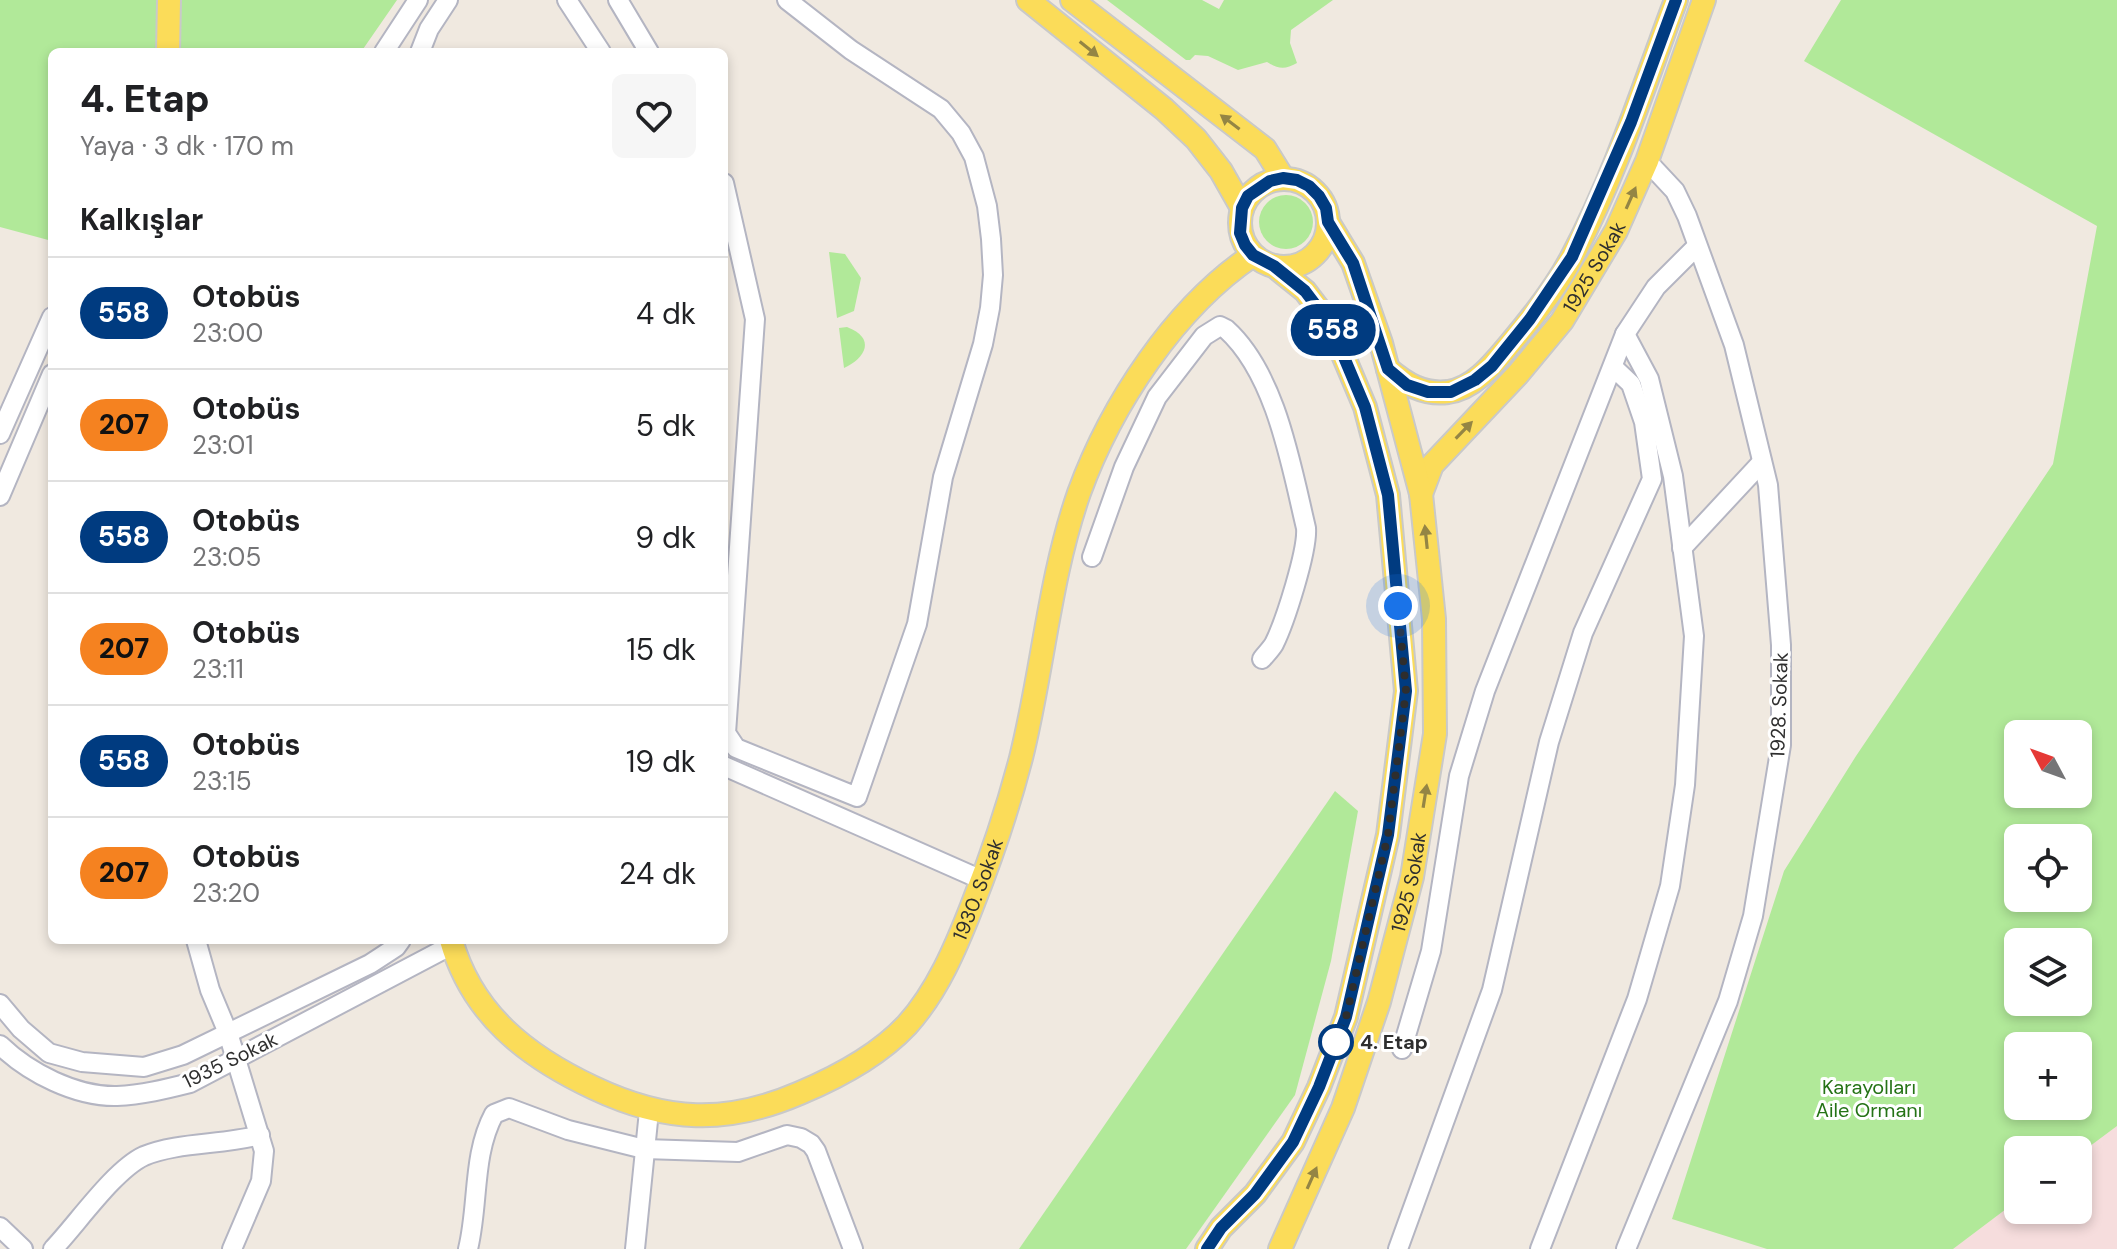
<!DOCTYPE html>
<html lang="tr">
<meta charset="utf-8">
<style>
:root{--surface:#fff;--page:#f6f6f6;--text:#202124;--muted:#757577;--line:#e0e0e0}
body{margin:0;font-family:"DM Sans",sans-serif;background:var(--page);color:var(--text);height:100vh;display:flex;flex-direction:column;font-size:30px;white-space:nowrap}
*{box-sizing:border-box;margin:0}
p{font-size:26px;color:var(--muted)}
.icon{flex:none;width:44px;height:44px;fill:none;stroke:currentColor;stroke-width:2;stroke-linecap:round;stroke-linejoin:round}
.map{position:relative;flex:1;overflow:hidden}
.drawer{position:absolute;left:48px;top:48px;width:680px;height:896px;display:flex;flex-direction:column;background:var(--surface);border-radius:12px;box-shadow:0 4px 12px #0003}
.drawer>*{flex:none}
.badge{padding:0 16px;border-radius:26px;font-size:28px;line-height:52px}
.needle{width:52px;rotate:311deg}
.fabs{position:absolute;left:2004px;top:720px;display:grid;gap:16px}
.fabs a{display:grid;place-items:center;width:88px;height:88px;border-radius:12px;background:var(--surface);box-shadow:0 4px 12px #0003;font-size:40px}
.you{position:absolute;width:40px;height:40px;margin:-20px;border:6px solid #fff;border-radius:50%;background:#1a73e8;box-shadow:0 0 0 12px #1a73e833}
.map>.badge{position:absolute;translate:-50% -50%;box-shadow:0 0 0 4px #fff}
h2{padding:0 32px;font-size:30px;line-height:72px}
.round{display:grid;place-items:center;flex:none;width:84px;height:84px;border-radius:12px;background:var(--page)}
.summary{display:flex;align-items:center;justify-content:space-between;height:136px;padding:0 32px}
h1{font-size:38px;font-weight:800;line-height:60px}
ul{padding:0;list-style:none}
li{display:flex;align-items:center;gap:24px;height:112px;padding:0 32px;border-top:2px solid var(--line)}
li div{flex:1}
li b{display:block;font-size:30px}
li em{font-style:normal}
li .badge{min-width:88px;font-weight:700;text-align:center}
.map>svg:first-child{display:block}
.medical{fill:#f6dddd}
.green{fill:#b1e999;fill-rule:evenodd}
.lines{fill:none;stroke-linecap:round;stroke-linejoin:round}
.minor-casing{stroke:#b4b5c2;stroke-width:22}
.major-casing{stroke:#c9c9c9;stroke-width:26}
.minor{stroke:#fff;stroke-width:18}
.major{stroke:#fbdc59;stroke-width:22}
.oneway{fill:#948544}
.line-casing{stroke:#fff;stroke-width:18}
.line{stroke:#003b80;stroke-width:12}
.walk{stroke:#2e2e2e;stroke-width:8;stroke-dasharray:0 14.4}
.stop-dot{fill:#fff;stroke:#003b80;stroke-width:4}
.labels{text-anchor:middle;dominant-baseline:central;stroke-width:6;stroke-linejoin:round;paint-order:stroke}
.street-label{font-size:20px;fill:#2e2e2e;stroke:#fff}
.stop-label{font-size:20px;font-weight:bold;fill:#2e2e2e;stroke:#fff;text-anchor:start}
.park-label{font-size:20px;fill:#257316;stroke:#fff}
</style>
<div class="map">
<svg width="2117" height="1249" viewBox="0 0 2117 1249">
<rect width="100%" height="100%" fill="#f0e9e0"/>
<polygon class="medical" points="2117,1126 2117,1249 1953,1249 2018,1200 2018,1210 2078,1210 2078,1155"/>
<g class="green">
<polygon points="0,0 397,0 361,52 52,52 52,241 0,227"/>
<path d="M1107 0H1202L1219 9 1224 0H1333L1291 30 1290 43 1297 63C1285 70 1278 69 1267 62L1238 70 1208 56 1195 55 1190 60H1186Z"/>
<path d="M1841 0H2117V1126L2078 1155V1150H2018V1200L1953 1249H1767L1672 1219 1784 871 1856 756 2053 464 2097 226 1804 61ZM2078 734V794H2018V734ZM2078 838V898H2018V838ZM2078 942V1002H2018V942ZM2078 1046V1106H2018V1046Z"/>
<circle cx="1286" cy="222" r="27"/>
<polygon points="829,252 845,254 861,278 854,311 837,318"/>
<path d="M847 327C876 338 866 358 844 368L839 328Z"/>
<polygon points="1335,791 1358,811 1331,961 1295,1095 1186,1249 1019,1249"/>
</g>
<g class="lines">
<g class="minor-casing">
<g id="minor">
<polyline points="567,0 601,52"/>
<polyline points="618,0 649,52"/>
<polyline points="384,52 418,0"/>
<polyline points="420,52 429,29 448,0"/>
<polyline points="724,183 755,319 726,733 736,748 857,797 917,624 943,477 983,344 990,308 993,275 991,239 987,206 974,157 961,133 941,109 851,50 787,0"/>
<polyline points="0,434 52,317"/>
<polyline points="0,496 52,374"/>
<polyline points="1682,548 1762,462"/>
<path d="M1092 557 1124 467 1157 397 1204 336 1220 326 1226 329C1276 374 1291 465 1306 528 1308 550 1285 622 1274 644 1271 649 1266 654 1262 659"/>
<polyline points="724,766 982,880"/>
<polyline points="196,940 210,990 228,1033 264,1151 261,1181 232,1249"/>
<polyline points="0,1004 21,1029 49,1053 82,1062 144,1067 183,1055 370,964 396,947 401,940"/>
<path d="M0 1045C29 1073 76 1097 117 1096 142 1095 166 1089 190 1083L452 945"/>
<polyline points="1402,1049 1431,951 1459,776 1485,691 1625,334 1656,287 1697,246"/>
<polyline points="0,1227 23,1249"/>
<path d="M53 1249C77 1224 114 1170 144 1156 177 1142 224 1145 260 1135"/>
<path d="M468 1249C479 1204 472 1155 494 1114L509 1108 568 1130 644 1149 738 1152 787 1135 801 1138 811 1144 816 1151 853 1249"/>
<polyline points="635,1249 649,1111"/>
<polyline points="1398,1249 1492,990 1549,742 1583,633 1652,479 1644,422 1631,384 1613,367"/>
<polyline points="1540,1249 1637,999 1670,886 1685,785 1694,636 1673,476 1649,379 1625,334"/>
<polyline points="1626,1249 1728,1001 1753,916 1781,745 1781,645 1768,485 1734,345 1687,216 1675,191 1647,161"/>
</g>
</g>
<g class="major-casing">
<g id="major">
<polyline points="1028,0 1164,109 1196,139 1221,171 1242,208"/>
<polyline points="1072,0 1265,149 1283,178"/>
<polyline points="168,52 169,0"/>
<circle cx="1284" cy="223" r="44"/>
<path d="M1388 369C1406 384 1423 395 1448 392 1475 388 1494 363 1510 344 1533 317 1557 287 1573 255 1616 174 1644 85 1676 0"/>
<path id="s1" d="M1421 494 1432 465 1518 374 1562 321 1616 231 1647 161 1704 0"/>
<path id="s2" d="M451 940C472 1014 526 1056 594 1088 666 1122 726 1125 800 1093 838 1077 878 1056 907 1025 937 992 956 947 972 906 991 858 1008 808 1021 758 1043 670 1049 579 1079 493 1111 405 1175 307 1253 255"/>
<polyline points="1207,1249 1221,1228 1255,1194 1293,1142 1319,1087 1346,1017 1388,835 1406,691 1388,495 1365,407 1330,324 1305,291 1274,266"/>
<path id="s3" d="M1280 1249 1343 1108 1379 1002 1412 877 1435 734 1434 619 1421 494 1381 343 1353 263 1328 222"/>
</g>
</g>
<use href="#minor" class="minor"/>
<use href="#major" class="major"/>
</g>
<defs><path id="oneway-solid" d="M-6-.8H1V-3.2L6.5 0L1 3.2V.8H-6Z" transform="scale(2)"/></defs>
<g class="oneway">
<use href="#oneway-solid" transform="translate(1089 49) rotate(39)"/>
<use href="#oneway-solid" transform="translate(1230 122) rotate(-143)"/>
<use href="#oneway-solid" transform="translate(1631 198) rotate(-66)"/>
<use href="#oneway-solid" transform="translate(1464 430) rotate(-46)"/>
<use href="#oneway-solid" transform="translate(1426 537) rotate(-96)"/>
<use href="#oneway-solid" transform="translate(1425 796) rotate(-81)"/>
<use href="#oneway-solid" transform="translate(1312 1178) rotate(-66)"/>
</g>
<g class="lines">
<g class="line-casing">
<polyline id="line" points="1207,1249 1221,1228 1255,1194 1293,1142 1319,1087 1346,1017 1388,835 1406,691 1388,495 1365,407 1330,324 1305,291 1274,266 1253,255 1245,245 1240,233 1242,208 1248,196 1270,181 1283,178 1297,180 1309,186 1319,196 1326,208 1328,222 1353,263 1388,369 1407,385 1428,392 1451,392 1475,380 1492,366 1530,319 1572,257 1631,122 1676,0"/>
</g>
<use href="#line" class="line"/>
<polyline class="walk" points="1336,1042 1346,1017 1388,835 1406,691 1398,606"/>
</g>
<circle class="stop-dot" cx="1336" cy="1042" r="16"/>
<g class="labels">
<g class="street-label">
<text stroke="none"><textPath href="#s1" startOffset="288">1925 Sokak</textPath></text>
<text transform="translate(1779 705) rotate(-88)">1928. Sokak</text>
<text stroke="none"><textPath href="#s3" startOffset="390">1925 Sokak</textPath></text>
<text stroke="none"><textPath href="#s2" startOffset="708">1930. Sokak</textPath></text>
<text transform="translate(230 1060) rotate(-26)">1935 Sokak</text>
</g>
<g class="stop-label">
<text x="1360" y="1042">4. Etap</text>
</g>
<g class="park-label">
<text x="1869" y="1087">Karayolları<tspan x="1869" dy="23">Aile Ormanı</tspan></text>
</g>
</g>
</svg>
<div class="fabs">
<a><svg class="needle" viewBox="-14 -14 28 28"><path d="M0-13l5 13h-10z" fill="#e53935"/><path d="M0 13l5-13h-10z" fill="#757577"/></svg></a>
<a><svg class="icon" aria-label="locate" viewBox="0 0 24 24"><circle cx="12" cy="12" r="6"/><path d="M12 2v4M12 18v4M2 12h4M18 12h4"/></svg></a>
<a><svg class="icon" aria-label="layers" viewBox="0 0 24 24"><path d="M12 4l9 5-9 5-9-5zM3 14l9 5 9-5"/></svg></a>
<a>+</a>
<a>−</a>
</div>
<div class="you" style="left:1398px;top:606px"></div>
<b class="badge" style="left:1333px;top:330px;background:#003b80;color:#fff">558</b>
<section class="drawer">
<div class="summary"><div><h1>4. Etap</h1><p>Yaya · 3 dk · 170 m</p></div><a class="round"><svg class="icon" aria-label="heart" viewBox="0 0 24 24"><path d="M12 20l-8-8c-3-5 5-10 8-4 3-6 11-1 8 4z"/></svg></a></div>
<h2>Kalkışlar</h2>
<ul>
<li><span class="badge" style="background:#003b80;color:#fff">558</span><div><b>Otobüs</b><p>23:00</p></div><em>4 dk</em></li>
<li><span class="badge" style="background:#f58220;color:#111">207</span><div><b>Otobüs</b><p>23:01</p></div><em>5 dk</em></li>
<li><span class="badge" style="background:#003b80;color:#fff">558</span><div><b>Otobüs</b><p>23:05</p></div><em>9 dk</em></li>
<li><span class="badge" style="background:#f58220;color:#111">207</span><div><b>Otobüs</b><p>23:11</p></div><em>15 dk</em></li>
<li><span class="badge" style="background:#003b80;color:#fff">558</span><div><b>Otobüs</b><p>23:15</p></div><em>19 dk</em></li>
<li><span class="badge" style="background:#f58220;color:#111">207</span><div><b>Otobüs</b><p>23:20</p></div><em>24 dk</em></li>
</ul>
</section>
</div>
